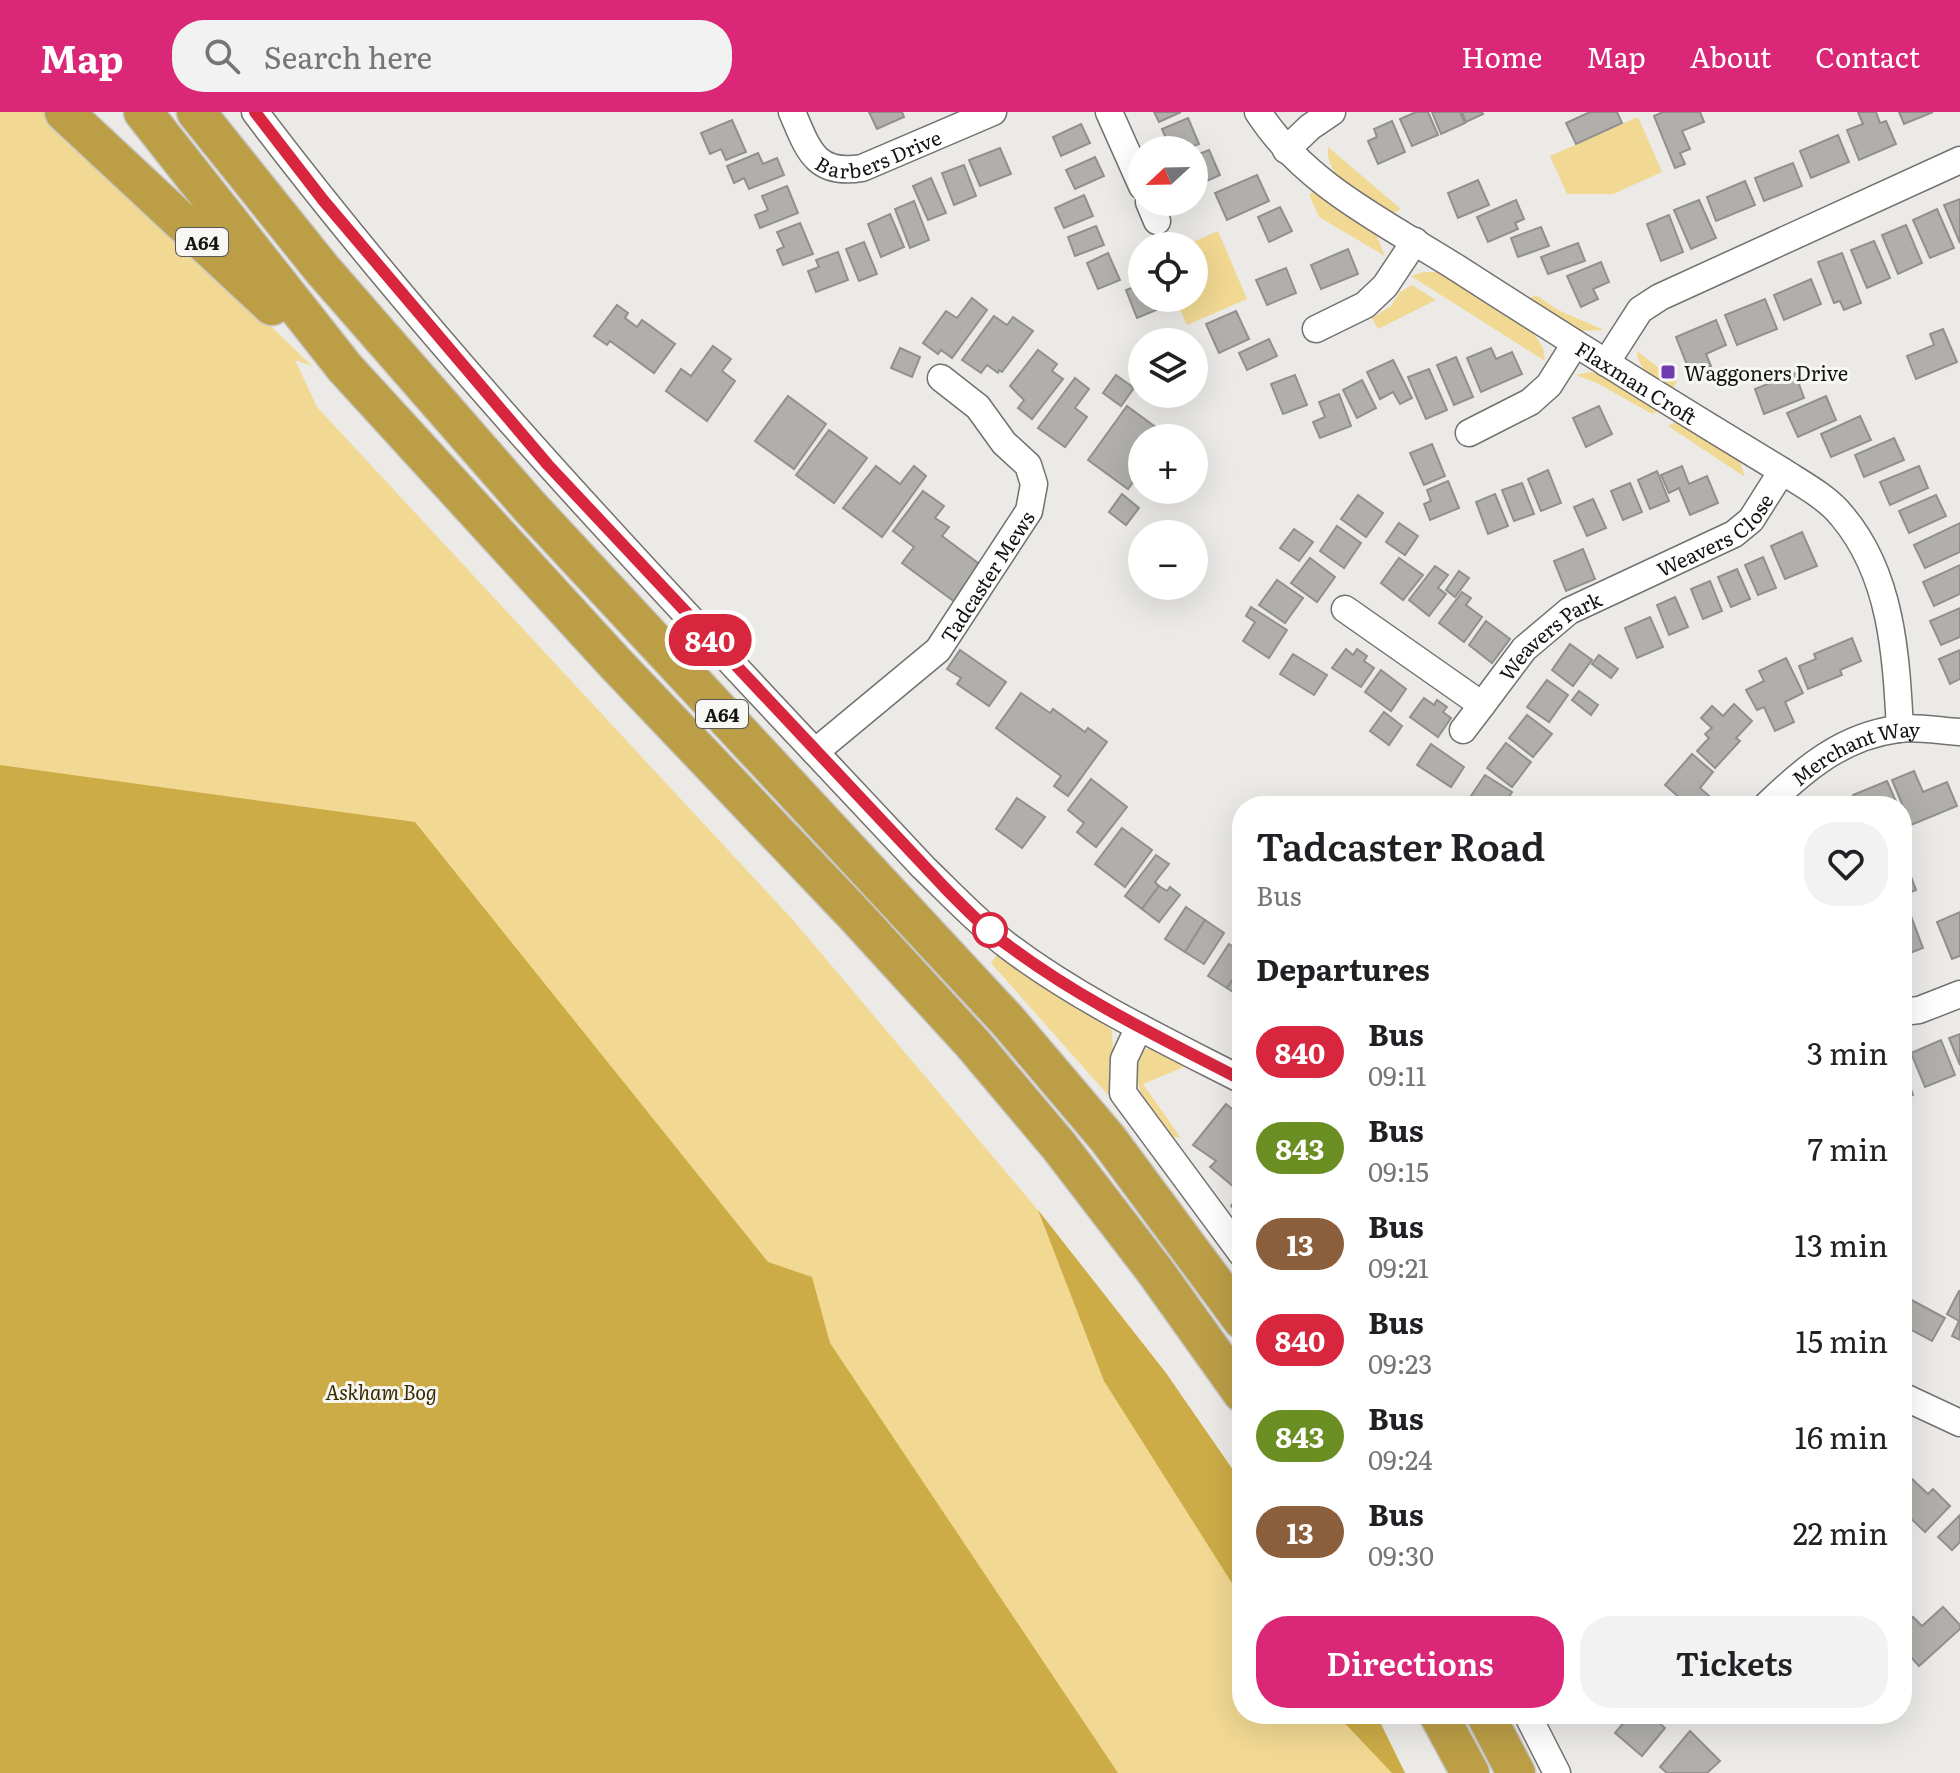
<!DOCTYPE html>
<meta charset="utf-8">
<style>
:root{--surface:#fff;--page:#f2f2f2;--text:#202124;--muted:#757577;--accent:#db2777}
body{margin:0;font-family:Literata,serif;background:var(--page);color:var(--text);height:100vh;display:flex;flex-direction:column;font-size:30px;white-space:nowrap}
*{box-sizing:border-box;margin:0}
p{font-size:26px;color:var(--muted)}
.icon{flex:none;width:44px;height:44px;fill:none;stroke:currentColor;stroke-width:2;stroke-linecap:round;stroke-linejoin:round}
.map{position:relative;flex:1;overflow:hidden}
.details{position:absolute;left:1232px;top:684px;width:680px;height:928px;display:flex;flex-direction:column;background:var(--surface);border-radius:32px;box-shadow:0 8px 32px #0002}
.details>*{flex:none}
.badge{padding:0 16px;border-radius:26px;font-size:28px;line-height:52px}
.needle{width:52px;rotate:248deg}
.fabs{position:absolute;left:1128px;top:24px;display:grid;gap:16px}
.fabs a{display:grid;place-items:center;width:80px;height:80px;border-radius:50%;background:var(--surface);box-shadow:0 8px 32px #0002;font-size:40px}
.map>.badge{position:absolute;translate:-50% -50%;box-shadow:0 0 0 4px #fff}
h2{padding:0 24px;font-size:30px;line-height:72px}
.round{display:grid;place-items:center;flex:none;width:84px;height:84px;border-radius:32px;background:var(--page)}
.headline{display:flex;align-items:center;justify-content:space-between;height:136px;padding:0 24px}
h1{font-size:38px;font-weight:600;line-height:60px}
.cta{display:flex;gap:16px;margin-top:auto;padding:16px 24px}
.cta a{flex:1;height:92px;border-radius:32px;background:var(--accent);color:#fff;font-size:32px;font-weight:600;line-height:92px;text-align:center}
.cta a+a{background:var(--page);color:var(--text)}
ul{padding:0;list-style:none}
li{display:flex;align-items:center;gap:24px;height:96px;padding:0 24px}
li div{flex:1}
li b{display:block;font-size:30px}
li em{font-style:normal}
li .badge{min-width:88px;font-weight:700;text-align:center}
header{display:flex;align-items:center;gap:48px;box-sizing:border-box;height:112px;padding:0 40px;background:var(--accent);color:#fff}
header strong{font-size:38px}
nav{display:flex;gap:44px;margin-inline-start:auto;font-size:28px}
.search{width:560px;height:72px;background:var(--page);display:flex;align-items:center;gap:20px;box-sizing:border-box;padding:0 28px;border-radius:32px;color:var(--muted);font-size:30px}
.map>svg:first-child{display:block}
.green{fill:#f1d993}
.forest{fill:#cdac47}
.building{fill:#b0afac;stroke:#91908e;stroke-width:2}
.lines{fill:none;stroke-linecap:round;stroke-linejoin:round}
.minor-casing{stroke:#72716f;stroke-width:29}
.highway-casing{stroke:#c7c7c6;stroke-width:41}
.minor{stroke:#fff;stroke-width:26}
.highway{stroke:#bb9e46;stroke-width:38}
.line-casing{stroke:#fff;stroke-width:18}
.line{stroke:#d7263d;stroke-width:12}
.poi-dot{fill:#723ab1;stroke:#f8f7f4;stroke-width:3}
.stop-dot{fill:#fff;stroke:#d7263d;stroke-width:4}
.labels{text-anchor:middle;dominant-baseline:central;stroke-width:6;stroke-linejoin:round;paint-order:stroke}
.shield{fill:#f8f7f4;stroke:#585856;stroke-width:2}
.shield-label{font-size:18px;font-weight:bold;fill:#141413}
.street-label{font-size:20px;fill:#141413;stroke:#f8f7f4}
.poi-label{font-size:20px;fill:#141413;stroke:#f8f7f4;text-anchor:start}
.park-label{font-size:20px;font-style:italic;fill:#392b00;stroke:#f8f7f4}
</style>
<header>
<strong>Map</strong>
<div class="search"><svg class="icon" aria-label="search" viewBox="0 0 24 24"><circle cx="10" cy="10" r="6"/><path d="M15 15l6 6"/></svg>Search here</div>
<nav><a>Home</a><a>Map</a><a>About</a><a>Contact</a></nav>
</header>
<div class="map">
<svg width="1960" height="1661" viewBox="0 0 1960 1661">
<rect width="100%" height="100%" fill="#ebeae7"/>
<g class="green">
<polygon points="0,0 49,0 312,254 295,248 317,295 793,808 1038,1098 1166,1261 1242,1371 1242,1602 1376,1602 1405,1661 0,1661"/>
<polygon points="1638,5 1662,60 1613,82 1567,82 1550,44"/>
<path d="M1328 35 1401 97 1394 101C1368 85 1325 70 1328 35Z"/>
<polygon points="1314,80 1375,120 1385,144 1319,105 1309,82"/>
<polygon points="1218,119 1247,187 1187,213 1175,186 1194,186 1194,134 1184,134"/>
<polygon points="1423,160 1440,160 1533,221 1543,236 1545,249 1411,164"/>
<polygon points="1412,173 1436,188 1378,217 1372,206 1391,194 1400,180"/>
<polygon points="1536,183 1558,198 1604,218 1580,219 1528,187"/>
<path d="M1637 239 1677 270 1672 277C1656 267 1638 259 1637 239Z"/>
<polygon points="1590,260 1601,262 1658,299 1652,302 1597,271 1576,263"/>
<polygon points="1678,309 1740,350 1745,365 1668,314"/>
<polygon points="1000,839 1036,867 1112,918 1116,992 991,851"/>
<path d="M1152 936 1184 955 1143 972 1181 1026 1171 1024C1151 998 1124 972 1144 938Z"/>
</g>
<g class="forest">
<polygon points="0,653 415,710 768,1150 812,1165 830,1231 1118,1661 0,1661"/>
<polygon points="1038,1098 1166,1261 1242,1371 1242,1487 1104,1269"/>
<polygon points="1336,1602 1376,1602 1405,1661 1392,1661"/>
</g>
<g class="building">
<polygon points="869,0 902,0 904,5 877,17"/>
<polygon points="1154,0 1181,0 1159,10"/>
<polygon points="1416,0 1428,0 1438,23 1412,34 1400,7"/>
<polygon points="1432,0 1460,0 1465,11 1441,22"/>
<polygon points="1462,0 1482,0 1483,2 1466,10"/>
<polygon points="1590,0 1617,0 1622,11 1576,32 1566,11"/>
<polygon points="1663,0 1700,0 1704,10 1682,19 1690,37 1680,41 1685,52 1675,56 1654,4"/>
<polygon points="1858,0 1876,0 1880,11 1886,9 1896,32 1859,48 1847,18 1863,12"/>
<polygon points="1899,0 1933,0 1904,12"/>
<polygon points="1188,6 1199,32 1184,38 1171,38 1162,17"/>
<polygon points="732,8 746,40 726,48 721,37 710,42 701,21"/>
<polygon points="1392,9 1405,40 1378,52 1368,29 1377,25 1374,17"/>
<polygon points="1081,12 1090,31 1061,44 1053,25"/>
<polygon points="1838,23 1849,50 1811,66 1800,39"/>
<polygon points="1000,36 1011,62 980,74 969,48"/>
<polygon points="1209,38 1220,63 1194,75 1194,44"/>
<polygon points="758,41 763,52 777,46 784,63 749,77 744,66 734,71 727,54"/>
<polygon points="1095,45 1104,64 1075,77 1066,58"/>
<polygon points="1793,51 1802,74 1764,89 1755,66"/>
<polygon points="964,53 976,84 954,93 942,61"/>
<polygon points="1257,63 1269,89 1227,108 1215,81"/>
<polygon points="931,66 946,101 928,108 913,74"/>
<polygon points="1478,68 1489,93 1458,106 1448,81"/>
<polygon points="1745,69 1755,93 1716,109 1707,85"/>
<polygon points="787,74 798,101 760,116 755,103 768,98 762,84"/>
<polygon points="1084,83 1093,104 1064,116 1055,96"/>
<polygon points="1960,87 1960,131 1944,93"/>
<polygon points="1516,88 1524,107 1515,111 1518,117 1488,130 1477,105"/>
<polygon points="1699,88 1716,126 1691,137 1674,98"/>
<polygon points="914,89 929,128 910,136 895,97"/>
<polygon points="1280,95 1292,119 1269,130 1258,105"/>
<polygon points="1937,97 1954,136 1930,146 1913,108"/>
<polygon points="890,102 904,135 881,145 868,112"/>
<polygon points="1669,103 1683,140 1661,149 1647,112"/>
<polygon points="800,111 813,142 783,153 777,138 784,135 777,120"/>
<polygon points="1906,113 1922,151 1898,162 1882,123"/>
<polygon points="1096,114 1104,133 1075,144 1068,125"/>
<polygon points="1541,115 1549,134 1518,145 1511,126"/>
<polygon points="1874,129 1890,166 1867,176 1851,138"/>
<polygon points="864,130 877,162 859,169 846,137"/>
<polygon points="1578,131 1585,149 1548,162 1541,145"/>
<polygon points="1348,137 1358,162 1321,177 1311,153"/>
<polygon points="838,140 848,168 816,180 808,159 819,155 816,148"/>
<polygon points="1108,141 1120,168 1098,177 1087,151"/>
<polygon points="1842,141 1861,191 1844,198 1840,189 1834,191 1818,150"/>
<polygon points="1601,150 1609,170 1593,177 1598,187 1581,195 1567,164"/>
<polygon points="1286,156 1296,181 1267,193 1256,168"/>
<polygon points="1811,167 1821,192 1784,208 1774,183"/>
<polygon points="1142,172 1142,186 1163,186 1166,194 1137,206 1126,178"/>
<polygon points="972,186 987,198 952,246 941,238 938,242 923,231 946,199 957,206"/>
<polygon points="1765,187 1777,217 1737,233 1725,203"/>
<polygon points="617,193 628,201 625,206 637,215 642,208 675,232 654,261 610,229 607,233 594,224"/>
<polygon points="1236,199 1249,227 1219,241 1206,212"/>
<polygon points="994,204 1007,213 1013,205 1033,219 1002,260 999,258 998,261 987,253 981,261 962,248"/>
<polygon points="1716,208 1726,233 1706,242 1711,254 1691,263 1676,225"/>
<polygon points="1943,217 1957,250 1916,267 1907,244 1934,233 1930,222"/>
<polygon points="1269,227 1277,244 1247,258 1239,241"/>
<polygon points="713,234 731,247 722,259 735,269 707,309 666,279 681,257 691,264"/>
<polygon points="900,236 920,245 912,265 891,256"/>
<polygon points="1491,236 1496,247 1512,240 1522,262 1481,280 1467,246"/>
<polygon points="1038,238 1057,252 1052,259 1063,267 1032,307 1018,296 1024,288 1010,274"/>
<polygon points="1456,245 1473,285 1454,293 1437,253"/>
<polygon points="1393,248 1412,286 1400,292 1393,280 1380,287 1367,260"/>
<polygon points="1429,257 1447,298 1426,307 1408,265"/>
<polygon points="1795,261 1804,286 1764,302 1755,277"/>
<polygon points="1116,263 1134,276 1121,294 1103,281"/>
<polygon points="1295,263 1307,293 1283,302 1271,272"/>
<polygon points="1075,266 1089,277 1075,296 1087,305 1065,335 1038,316"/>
<polygon points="1362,268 1376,296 1357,306 1343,278"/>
<polygon points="1339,282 1351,314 1320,326 1313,310 1325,305 1319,290"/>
<polygon points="788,284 826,312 794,357 755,329"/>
<polygon points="1826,284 1836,308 1798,325 1787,301"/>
<polygon points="1127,294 1161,319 1157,326 1142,326 1142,358 1128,377 1088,348"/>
<polygon points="1599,294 1612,322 1586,335 1573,306"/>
<polygon points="1860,304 1871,328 1831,345 1821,322"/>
<polygon points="829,318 867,346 834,391 796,363"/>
<polygon points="1894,326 1904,348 1864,365 1855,343"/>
<polygon points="1432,332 1445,364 1424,373 1410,341"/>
<polygon points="876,354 900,372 914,354 926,364 882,425 843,396"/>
<polygon points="1682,354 1689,372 1707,364 1718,391 1690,403 1679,376 1669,381 1661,363"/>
<polygon points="1919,354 1928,376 1890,393 1880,370"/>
<polygon points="1548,358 1561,391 1541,399 1528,367"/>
<polygon points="1657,359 1669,389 1650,397 1638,368"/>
<polygon points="1448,369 1459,396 1430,408 1424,392 1431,389 1427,378"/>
<polygon points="1522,371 1534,402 1514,409 1502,378"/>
<polygon points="1630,371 1642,400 1623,408 1611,379"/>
<polygon points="923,379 944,394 935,406 949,415 942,424 982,454 955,490 902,451 914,435 893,419"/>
<polygon points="1122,382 1139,396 1126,413 1109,400"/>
<polygon points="1495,382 1508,414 1488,422 1476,390"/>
<polygon points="1358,383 1383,401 1366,425 1341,407"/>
<polygon points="1936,383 1946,404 1909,421 1899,399"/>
<polygon points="1593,387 1606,416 1587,424 1574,395"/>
<polygon points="1399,411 1418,424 1405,443 1386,430"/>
<polygon points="1960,411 1960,440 1925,456 1914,433"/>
<polygon points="1337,414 1361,431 1344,456 1320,439"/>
<polygon points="1294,417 1313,430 1299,449 1280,436"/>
<polygon points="1802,420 1817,454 1785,467 1771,434"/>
<polygon points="1583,437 1595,467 1566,479 1554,449"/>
<polygon points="1763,445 1776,476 1758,483 1745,453"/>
<polygon points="1310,446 1335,465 1317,490 1291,471"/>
<polygon points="1399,446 1423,463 1403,488 1381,471"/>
<polygon points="1960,453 1960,482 1934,494 1923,470"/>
<polygon points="1435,454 1448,463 1438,476 1446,482 1429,504 1409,488"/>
<polygon points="1737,457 1750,487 1731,495 1718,465"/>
<polygon points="1459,459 1469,466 1455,485 1446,478"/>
<polygon points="1277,468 1303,486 1285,511 1259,493"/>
<polygon points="1710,469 1722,499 1703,507 1691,477"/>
<polygon points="1462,480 1471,486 1466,493 1482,505 1464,530 1439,511"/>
<polygon points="1675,485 1688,515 1669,523 1657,493"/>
<polygon points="1251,495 1287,518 1269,546 1243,529 1255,510 1246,504"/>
<polygon points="1960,496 1960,525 1941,533 1930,509"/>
<polygon points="1650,505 1663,535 1637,546 1625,516"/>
<polygon points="1486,509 1510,527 1492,551 1469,533"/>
<polygon points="1852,526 1861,549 1840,558 1842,563 1808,577 1799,554 1816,547 1814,542"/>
<polygon points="1570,532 1592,548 1573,574 1552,558"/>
<polygon points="1346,537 1353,543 1357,537 1367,544 1364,549 1374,556 1361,575 1332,556"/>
<polygon points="960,538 1006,570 989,594 957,572 961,566 947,557"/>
<polygon points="1960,538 1960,567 1950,572 1939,547"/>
<polygon points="1293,542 1327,563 1314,583 1280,562"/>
<polygon points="1599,543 1618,557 1611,566 1592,552"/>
<polygon points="1786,546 1803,581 1785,590 1794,610 1775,619 1764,595 1757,598 1746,578 1764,569 1759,559"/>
<polygon points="1381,558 1406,577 1391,599 1365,580"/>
<polygon points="1547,568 1568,583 1549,610 1527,595"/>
<polygon points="1579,579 1598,593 1591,603 1572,588"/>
<polygon points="1021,581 1050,601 1053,597 1085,620 1088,616 1107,630 1068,684 1054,674 1061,664 996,616"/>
<polygon points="1424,586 1434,593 1437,588 1447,595 1443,600 1451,606 1438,625 1410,605"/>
<polygon points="1734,592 1752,609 1736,626 1740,629 1715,656 1697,639 1709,626 1705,622 1712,616 1701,606 1712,594 1723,604"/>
<polygon points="1384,600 1402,614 1389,633 1370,619"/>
<polygon points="1527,603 1552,622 1533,645 1509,626"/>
<polygon points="1506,631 1531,650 1512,675 1487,656"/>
<polygon points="1431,632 1464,655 1451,675 1417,653"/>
<polygon points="1692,642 1713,660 1700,676 1716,690 1712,694 1689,694 1665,673"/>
<polygon points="1914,659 1923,680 1947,670 1957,694 1911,713 1892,668"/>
<polygon points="1485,663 1512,680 1503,694 1473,694 1467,690"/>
<polygon points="1091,667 1127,695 1096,735 1077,720 1084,711 1068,698"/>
<polygon points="1887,669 1897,692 1841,694 1856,688 1853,683"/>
<polygon points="1017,686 1045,705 1022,736 996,717"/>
<polygon points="1122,716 1152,738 1125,775 1095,752"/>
<polygon points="1156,743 1169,752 1155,770 1159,774 1142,797 1125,784"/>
<polygon points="1910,762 1916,778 1903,783 1923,836 1902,844 1902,765"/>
<polygon points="1159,774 1167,779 1170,775 1180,783 1159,810 1142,797"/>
<polygon points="1186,795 1205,808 1185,840 1165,827"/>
<polygon points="1960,800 1960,844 1952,847 1937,810"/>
<polygon points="1205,808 1224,821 1204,852 1185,840"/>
<polygon points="1229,832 1242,841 1242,854 1227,876 1208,864"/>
<polygon points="1242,854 1242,886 1227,876"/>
<polygon points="1960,922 1960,953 1949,926"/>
<polygon points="1941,928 1955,963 1925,975 1911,941"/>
<polygon points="1902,952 1913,983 1902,987"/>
<polygon points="1226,992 1242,1005 1242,1104 1231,1094 1241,1081 1210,1055 1216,1049 1193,1033"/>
<polygon points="1959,1179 1960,1179 1960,1228 1952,1224 1959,1209 1947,1202"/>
<polygon points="1904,1184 1945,1206 1932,1229 1902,1213 1902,1185"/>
<polygon points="1911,1366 1928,1382 1933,1377 1950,1394 1925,1420 1902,1398 1902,1375"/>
<polygon points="1960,1403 1960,1430 1952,1438 1938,1425"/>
<polygon points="1943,1495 1960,1513 1960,1517 1919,1554 1902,1535 1902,1515 1913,1505 1922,1514"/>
<polygon points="1631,1602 1659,1602 1655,1607 1665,1616 1642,1644 1615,1621"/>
<polygon points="1690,1619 1720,1649 1707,1661 1667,1661 1660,1655"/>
</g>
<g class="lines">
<g class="minor-casing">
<g id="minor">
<path d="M255 0C458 268 694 510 923 755 951 782 978 811 1008 834 1080 888 1162 927 1242 968"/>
<path id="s1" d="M792 0C808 37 815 64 862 56L993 0"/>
<polyline points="1109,0 1142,74"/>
<path id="s2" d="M1258 0C1305 73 1386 111 1457 156 1564 225 1673 293 1782 359 1802 372 1827 385 1842 404 1892 463 1896 543 1900 617"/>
<polyline points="1286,38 1310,15 1332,0"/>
<polyline points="1149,90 1157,109"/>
<polyline points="1316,217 1365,193 1385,174 1415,129"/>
<polyline points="1606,251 1640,198 1660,185 1960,48"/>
<polyline points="1469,321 1530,290 1549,273 1575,232"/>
<path id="s3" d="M1345 497 1482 593 1524 537 1569 499 1734 422 1751 408 1782 359"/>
<polyline points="1463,618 1482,593"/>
<path id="s4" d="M815 640 938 538 1029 399 1034 372 1028 353 1004 331 978 295 941 266"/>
<path id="s5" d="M1766 694C1804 657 1843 624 1898 617 1917 614 1940 619 1960 620"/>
<polyline points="1902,900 1919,898 1960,882"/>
<polyline points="1139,915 1124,947 1123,981 1242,1142"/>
<polyline points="1902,1284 1960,1311"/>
<polyline points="1527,1602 1557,1661"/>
</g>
</g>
<g class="highway-casing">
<g id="highway">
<polyline points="64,0 272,194"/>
<polyline points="143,0 345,256 615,551 855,803 973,932 1059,1034 1155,1159 1242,1281"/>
<polyline points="196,0 322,157 530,395 1007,908 1108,1027 1242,1208"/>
<polyline points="1438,1602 1470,1661"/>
<polyline points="1485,1602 1516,1661"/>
</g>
</g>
<use href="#minor" class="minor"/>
<use href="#highway" class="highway"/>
</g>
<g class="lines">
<g class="line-casing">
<path id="line" d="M255 0 323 88 548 353 946 777C966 797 986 818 1009 834 1081 888 1163 927 1242 968"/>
</g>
<use href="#line" class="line"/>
</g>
<rect class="poi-dot" x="1660" y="252" width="16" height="16" rx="4"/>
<circle class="stop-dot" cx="990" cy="818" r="16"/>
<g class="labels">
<g class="shield">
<rect x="176" y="116" width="52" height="28" rx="6"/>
<rect x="696" y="588" width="52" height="28" rx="6"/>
</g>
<g class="shield-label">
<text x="202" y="130">A64</text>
<text x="722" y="602">A64</text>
</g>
<g class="street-label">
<text stroke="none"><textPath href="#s1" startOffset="120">Barbers Drive</textPath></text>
<text stroke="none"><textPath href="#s2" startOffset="468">Flaxman Croft</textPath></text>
<text stroke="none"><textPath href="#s3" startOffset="462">Weavers Close</textPath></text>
<text stroke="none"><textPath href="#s4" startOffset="248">Tadcaster Mews</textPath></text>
<text stroke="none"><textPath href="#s3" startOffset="266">Weavers Park</textPath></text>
<text stroke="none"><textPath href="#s5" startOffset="108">Merchant Way</textPath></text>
</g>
<g class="poi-label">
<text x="1684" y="260">Waggoners Drive</text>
</g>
<g class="park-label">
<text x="381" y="1279">Askham Bog</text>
</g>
</g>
</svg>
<div class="fabs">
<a><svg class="needle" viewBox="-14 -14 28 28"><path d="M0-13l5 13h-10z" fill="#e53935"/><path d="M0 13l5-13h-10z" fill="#757577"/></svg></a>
<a><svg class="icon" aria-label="locate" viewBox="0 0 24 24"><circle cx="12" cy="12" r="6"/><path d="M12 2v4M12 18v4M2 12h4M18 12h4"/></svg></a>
<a><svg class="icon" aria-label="layers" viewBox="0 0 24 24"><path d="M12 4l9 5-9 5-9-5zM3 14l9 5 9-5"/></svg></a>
<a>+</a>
<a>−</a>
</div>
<b class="badge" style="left:710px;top:528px;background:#d7263d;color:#fff">840</b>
<section class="details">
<div class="headline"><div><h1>Tadcaster Road</h1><p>Bus</p></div><a class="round"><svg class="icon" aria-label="heart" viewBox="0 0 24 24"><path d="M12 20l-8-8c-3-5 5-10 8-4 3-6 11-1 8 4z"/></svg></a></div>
<h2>Departures</h2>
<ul>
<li><span class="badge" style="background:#d7263d;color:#fff">840</span><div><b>Bus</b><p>09:11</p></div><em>3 min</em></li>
<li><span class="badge" style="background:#6b8e23;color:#fff">843</span><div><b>Bus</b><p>09:15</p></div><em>7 min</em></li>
<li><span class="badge" style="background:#8b5e3c;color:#fff">13</span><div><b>Bus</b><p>09:21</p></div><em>13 min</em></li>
<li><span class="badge" style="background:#d7263d;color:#fff">840</span><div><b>Bus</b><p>09:23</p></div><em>15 min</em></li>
<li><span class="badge" style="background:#6b8e23;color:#fff">843</span><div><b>Bus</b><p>09:24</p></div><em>16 min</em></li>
<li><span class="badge" style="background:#8b5e3c;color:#fff">13</span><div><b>Bus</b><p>09:30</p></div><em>22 min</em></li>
</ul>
<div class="cta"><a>Directions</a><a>Tickets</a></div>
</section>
</div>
